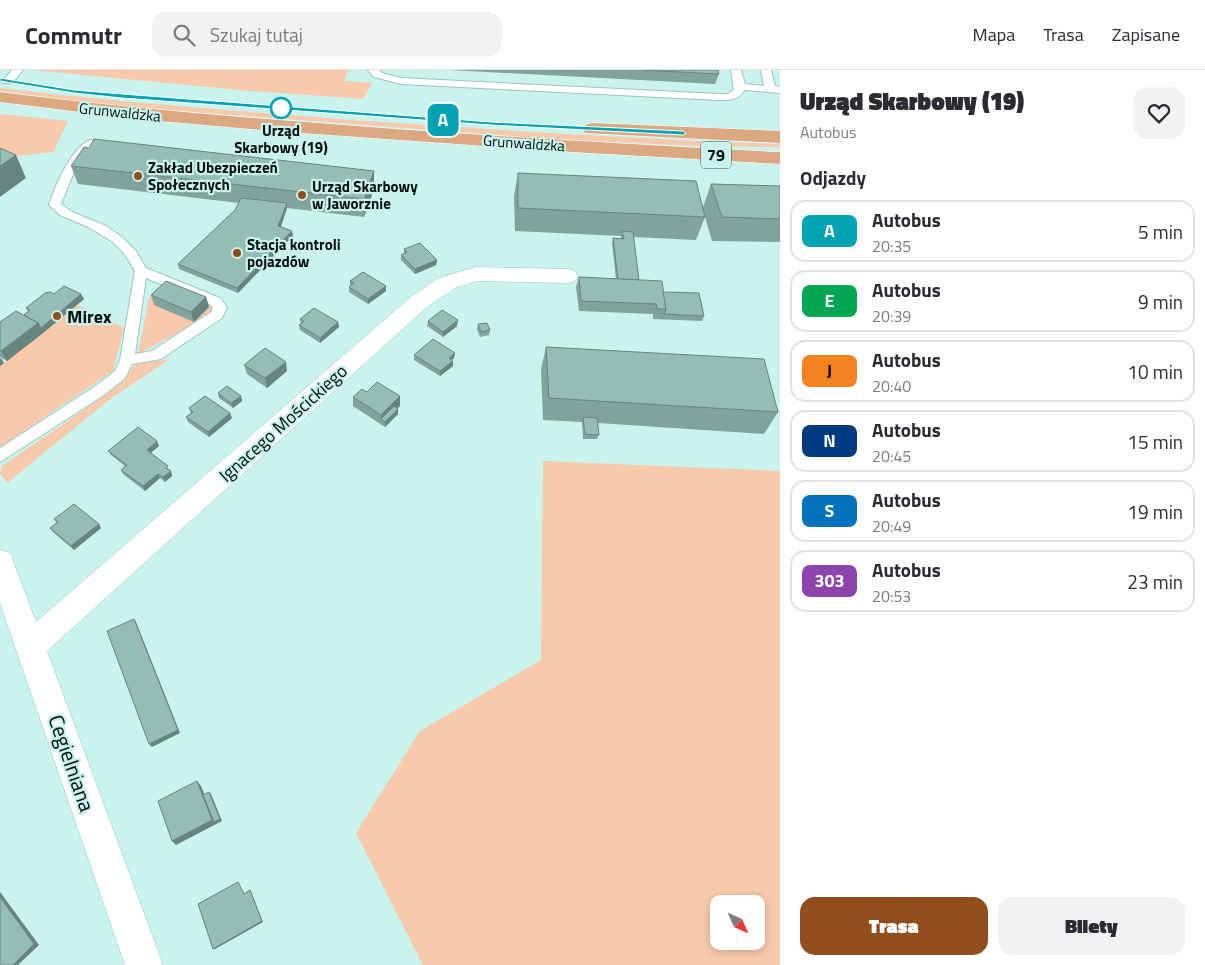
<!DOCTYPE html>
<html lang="pl">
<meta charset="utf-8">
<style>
:root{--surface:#fff;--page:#f2f2f3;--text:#2b2b33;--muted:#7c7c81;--line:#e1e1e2;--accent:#904e1d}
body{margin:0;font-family:"Titillium Web",sans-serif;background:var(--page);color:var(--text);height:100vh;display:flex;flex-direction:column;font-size:19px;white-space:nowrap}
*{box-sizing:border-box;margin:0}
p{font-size:16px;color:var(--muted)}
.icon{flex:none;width:28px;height:28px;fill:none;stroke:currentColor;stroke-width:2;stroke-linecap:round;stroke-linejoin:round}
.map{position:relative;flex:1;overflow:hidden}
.drawer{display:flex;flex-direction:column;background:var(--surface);width:425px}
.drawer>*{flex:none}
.badge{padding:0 10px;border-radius:8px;font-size:18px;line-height:32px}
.needle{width:32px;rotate:135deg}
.buttons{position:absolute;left:710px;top:825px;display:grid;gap:10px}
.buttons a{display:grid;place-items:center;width:55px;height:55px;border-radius:10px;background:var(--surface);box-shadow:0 2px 8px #0003;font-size:25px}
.map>.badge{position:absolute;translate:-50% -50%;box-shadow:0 0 0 2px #fff}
h2{padding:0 20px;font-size:19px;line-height:45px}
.round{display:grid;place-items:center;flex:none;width:52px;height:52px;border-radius:15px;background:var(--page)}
.headline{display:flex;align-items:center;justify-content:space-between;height:85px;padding:0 20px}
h1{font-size:24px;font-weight:800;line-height:38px}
.button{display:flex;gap:10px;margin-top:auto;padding:10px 20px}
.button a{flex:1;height:58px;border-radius:15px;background:var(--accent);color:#fff;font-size:20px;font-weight:800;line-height:58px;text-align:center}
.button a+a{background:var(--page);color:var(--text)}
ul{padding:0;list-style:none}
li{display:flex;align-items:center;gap:15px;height:62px;margin:0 10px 8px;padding:0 10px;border:2px solid var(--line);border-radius:15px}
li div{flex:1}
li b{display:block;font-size:19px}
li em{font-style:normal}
li .badge{min-width:55px;font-weight:700;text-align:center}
header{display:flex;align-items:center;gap:30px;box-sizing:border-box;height:70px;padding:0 25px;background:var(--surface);border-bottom:1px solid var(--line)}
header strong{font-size:24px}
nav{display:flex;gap:28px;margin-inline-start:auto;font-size:18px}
.search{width:350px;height:45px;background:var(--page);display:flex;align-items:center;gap:12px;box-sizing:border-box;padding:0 18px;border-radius:15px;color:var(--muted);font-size:19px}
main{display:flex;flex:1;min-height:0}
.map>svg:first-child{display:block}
.green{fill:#f8c9ab;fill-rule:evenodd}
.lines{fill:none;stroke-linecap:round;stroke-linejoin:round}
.lane-casing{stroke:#9cc5bd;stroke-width:2}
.street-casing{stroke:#9cc5bd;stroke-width:1}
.primary-casing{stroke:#fff;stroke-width:1}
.lane{fill:#fff;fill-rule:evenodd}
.street{fill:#fff;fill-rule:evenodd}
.primary{fill:#dca882;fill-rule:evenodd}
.wall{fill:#80a39d}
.shaded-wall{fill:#68847f}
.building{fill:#95bdb6;stroke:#68847f}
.line{fill:#00a3b4;stroke:#fff}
.stop-dot{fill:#fff;stroke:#00a3b4;stroke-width:2.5}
.poi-dot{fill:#904e1d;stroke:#c9f3ec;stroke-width:2}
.labels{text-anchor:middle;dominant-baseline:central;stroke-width:4.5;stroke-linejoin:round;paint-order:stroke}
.far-street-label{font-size:15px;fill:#020f0d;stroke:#c9f3ec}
.far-stop-label{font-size:15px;font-weight:bold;fill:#020f0d;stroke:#c9f3ec}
.far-poi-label{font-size:15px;font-weight:bold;fill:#020f0d;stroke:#c9f3ec;text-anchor:start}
.shield{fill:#c9f3ec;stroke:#3e5350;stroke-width:1}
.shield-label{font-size:16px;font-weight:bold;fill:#020f0d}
.poi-label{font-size:18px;font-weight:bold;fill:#020f0d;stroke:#c9f3ec;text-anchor:start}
.street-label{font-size:18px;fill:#020f0d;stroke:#c9f3ec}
.near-street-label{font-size:21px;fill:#020f0d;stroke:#c9f3ec}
</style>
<header>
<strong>Commutr</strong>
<div class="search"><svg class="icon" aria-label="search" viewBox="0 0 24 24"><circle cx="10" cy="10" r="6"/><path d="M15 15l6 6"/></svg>Szukaj tutaj</div>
<nav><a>Mapa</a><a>Trasa</a><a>Zapisane</a></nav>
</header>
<main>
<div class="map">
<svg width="780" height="895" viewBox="0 0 780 895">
<rect width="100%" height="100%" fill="#c9f3ec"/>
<g class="green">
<polygon points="32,0 348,0 344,11 372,13 363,29 250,21"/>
<path d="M0 18C117 32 235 41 352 50 495 60 637 69 780 74V77L695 76 538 68 115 36 0 21Z"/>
<polygon points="0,44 68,51 53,82 0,88"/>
<polygon points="165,217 214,238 194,254 138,284 149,228"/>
<polygon points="77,235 124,258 113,301 0,377 0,296"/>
<polygon points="170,289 110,329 7,413 0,403 2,396 101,328 124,311 135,294"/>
<path d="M543 391 780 401V895H423L356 763 420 661 541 590ZM719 834H756V871H719Z"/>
</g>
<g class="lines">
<g class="lane-casing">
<g id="lane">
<polygon points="12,0 23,0 12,13 4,13 3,11"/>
<path d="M368 0H379L382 3 401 8 719 24H728L734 20 731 0H741L745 14 764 16 761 0H771L775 16 780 17V23L744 20C740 30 728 30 719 30L401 14 374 7Z"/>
<path d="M91 70 97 73 74 102 61 134 72 142 106 156 122 167 135 180 146 198 220 228 227 237 222 248 161 289 132 294 125 308 104 325 0 392V378L94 317 115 301 120 290 135 201 126 186 113 172 88 157 60 145 49 135C54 118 73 74 91 70ZM146 208 210 234 213 238 211 242 152 281 135 284Z"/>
</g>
</g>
<g class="street-casing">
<polygon id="street" points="476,197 567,199 575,201 578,206 575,211 567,213 477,211 455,218 428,236 47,581 163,895 125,895 0,533 0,480 10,483 36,552 412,226 439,208"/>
</g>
<g class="primary-casing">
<g id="primary">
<path d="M0 22C131 39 263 49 395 59 524 68 652 76 780 82V94L572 82 273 61 136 49 0 32Z"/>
<polygon points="592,53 780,61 780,73 585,63 583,59 585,55"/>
</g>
</g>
<use href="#lane" class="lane"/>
<use href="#street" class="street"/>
<use href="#primary" class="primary"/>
</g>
<g class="wall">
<polygon points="449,0 718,0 719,4 715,14"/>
<polygon points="71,96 374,101 374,119 364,147 287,138 281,157 292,161 293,166 238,223 179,199 178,194 235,140 239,133 78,114"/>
<polygon points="518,103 703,137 711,114 780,116 780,172 712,171 703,140 705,147 696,170 633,167 639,210 663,222 704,246 702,251 653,249 653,244 579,241 576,217 579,207 616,209 612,173 613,168 621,168 621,166 515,161 514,126"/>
<polygon points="404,179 437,190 436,195 415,204 401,190 401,185 404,184"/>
<polygon points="350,211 386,216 386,221 368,234 349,222 349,217 350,216"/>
<polygon points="54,224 81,224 84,229 43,263 7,291 0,287 0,252 24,245 28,241 26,238"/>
<polygon points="151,225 206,227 209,237 194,252 154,235"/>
<polygon points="300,249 338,252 339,257 320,273 300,260 299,255 301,254"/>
<polygon points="428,251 457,256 443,267 427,256"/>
<polygon points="478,254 490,260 489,265 480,267 477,259"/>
<polygon points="546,277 778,342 764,364 598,353 599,365 597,369 583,369 582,352 543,350 541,299"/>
<polygon points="455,283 454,288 452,290 453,296 440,306 414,290 414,285"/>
<polygon points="244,295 287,301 267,318 247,304"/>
<polygon points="367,322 400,336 397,338 398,344 385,357 353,336 353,327"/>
<polygon points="218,323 241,326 242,331 233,338 219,328"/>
<polygon points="189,338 232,348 209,367 188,352 186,347 191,344"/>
<polygon points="159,376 151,383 171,401 172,406 165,412 160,408 145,421 123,404 121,400 125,396 111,385 108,381"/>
<polygon points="54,449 101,458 74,480 53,462 50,458 57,453"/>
</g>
<g class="shaded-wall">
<polygon points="16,85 26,108 0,127 0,96"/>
<polygon points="374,101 374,119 364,147 364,129"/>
<polygon points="287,133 287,138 279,161 278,156"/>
<polygon points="292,161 293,166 238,223 237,218"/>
<polygon points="437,190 436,195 415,204 415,199"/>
<polygon points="386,216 386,221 368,234 368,229"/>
<polygon points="81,224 84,229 43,263 7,291 1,281 38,253"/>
<polygon points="206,227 209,237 194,252 191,242"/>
<polygon points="458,250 457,256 443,267 443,262"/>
<polygon points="338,252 339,257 320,273 320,268"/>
<polygon points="455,283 454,288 449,293 449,288"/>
<polygon points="1,288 4,293 0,296 0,289"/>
<polygon points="453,291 453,296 440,306 440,301"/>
<polygon points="286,292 287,301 267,318 265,308"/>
<polygon points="241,326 242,331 233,338 231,333"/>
<polygon points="400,326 400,336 384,351 381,349 381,345"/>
<polygon points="398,339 398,344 385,357 385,352"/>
<polygon points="230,343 232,348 209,367 208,362"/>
<polygon points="157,371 159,376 149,384 147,380"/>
<polygon points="171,401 172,406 165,412 163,407"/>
<polygon points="158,404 160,408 145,421 143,416"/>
<polygon points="99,454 101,458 74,480 71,476"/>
<polygon points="134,549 136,552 180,663 152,677 149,674"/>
<polygon points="197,711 201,716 215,751 209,722 211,724 222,751 176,775 172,771"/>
<polygon points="250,820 251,822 263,852 215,879 213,879"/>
<polygon points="0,822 39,875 18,895 13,895 0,827"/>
</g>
<g class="building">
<polygon points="642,0 718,0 719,4"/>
<polygon points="94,69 374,101 364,129 71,96 84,77 89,78"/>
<polygon points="0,78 16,85 0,96"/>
<polygon points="518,103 696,111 705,147 518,138"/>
<polygon points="711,114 780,116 780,149 722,147"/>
<polygon points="241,128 287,133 278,156 292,161 237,218 178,194 235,140"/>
<polygon points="622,161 633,162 639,210 618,209 613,168 624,169"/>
<polygon points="420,173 437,190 415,199 401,185 407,182 404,179"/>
<polygon points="363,202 386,216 368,229 349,217 354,213 350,211"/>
<polygon points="579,207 662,211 666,239 657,239 656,234 581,231"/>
<polygon points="166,211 206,227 191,242 151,225"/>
<polygon points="64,216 81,224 41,258 38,253 24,245 30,240 26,238 45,223 50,222 54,224"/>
<polygon points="663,222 699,223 704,246 664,244 666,239"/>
<polygon points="314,238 338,252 320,268 299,255 304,251 300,249"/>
<polygon points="442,240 458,250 443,262 428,251"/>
<polygon points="16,241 38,253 1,281 0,280 0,252"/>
<polygon points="487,253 490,260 481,262 478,254"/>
<polygon points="433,269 455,283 449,288 453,291 440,301 414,285"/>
<polygon points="546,277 764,289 778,342 549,328"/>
<polygon points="265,278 286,292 265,308 244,295"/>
<polygon points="377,312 400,326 381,345 353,327 362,319 367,322"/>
<polygon points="227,316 241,326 231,333 218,323"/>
<polygon points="205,326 230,343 208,362 186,347 193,342 189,338"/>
<polygon points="394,336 398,339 385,352 381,349"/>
<polygon points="583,347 597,348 599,365 585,364"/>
<polygon points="138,357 157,371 147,380 168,396 166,398 171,401 163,407 158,404 143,416 121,400 127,395 108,381"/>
<polygon points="74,434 99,454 71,476 50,458 58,452 54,449"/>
<polygon points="134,549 178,660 149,674 107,561"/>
<polygon points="197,711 212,750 172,771 158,731"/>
<polygon points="209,722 220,749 214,752 203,725"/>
<polygon points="238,812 244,824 250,820 262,851 213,879 198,834"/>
<polygon points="0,827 34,874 13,895 0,895"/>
</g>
<polygon class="line" points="0,8 74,20 122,24 491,52 683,61 686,63 683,65 491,55 122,28 74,23 0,11"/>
<circle class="stop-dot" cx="281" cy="38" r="10"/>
<g class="poi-dot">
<circle cx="138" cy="106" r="5"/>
<circle cx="302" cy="125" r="5"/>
<circle cx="237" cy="183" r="5"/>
<circle cx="57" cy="246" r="5"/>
</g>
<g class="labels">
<g class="far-street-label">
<text transform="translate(120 42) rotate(6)">Grunwaldzka</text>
<text transform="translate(524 73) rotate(4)">Grunwaldzka</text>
</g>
<g class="far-stop-label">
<text x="281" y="60">Urząd<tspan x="281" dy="17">Skarbowy (19)</tspan></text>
</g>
<g class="far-poi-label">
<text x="148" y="97">Zakład Ubezpieczeń<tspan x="148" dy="17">Społecznych</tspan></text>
<text x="312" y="116">Urząd Skarbowy<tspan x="312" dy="17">w Jaworznie</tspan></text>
<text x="247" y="174">Stacja kontroli<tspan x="247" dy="17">pojazdów</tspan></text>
</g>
<rect class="shield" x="701" y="71.5" width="30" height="27" rx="4"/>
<g class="shield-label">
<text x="716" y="85">79</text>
</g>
<g class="poi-label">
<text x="67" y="246">Mirex</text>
</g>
<g class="street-label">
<text transform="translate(283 353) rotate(-42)">Ignacego Mościckiego</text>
</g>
<g class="near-street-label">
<text transform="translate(72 693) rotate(71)">Cegielniana</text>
</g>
</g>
</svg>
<div class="buttons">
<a><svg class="needle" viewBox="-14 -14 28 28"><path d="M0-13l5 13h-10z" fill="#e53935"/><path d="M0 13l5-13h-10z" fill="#7c7c81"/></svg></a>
</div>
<b class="badge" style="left:443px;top:50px;background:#00a3b4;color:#fff">A</b>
</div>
<section class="drawer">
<div class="headline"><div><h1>Urząd Skarbowy (19)</h1><p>Autobus</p></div><a class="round"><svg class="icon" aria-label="heart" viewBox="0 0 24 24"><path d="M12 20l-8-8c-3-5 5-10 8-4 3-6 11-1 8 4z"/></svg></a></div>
<h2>Odjazdy</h2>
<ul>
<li><span class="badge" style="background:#00a3b4;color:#fff">A</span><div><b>Autobus</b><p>20:35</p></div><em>5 min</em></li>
<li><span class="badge" style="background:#00a651;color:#fff">E</span><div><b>Autobus</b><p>20:39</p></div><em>9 min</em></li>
<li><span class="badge" style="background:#f58220;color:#111">J</span><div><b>Autobus</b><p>20:40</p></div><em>10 min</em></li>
<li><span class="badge" style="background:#003b80;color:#fff">N</span><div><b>Autobus</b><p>20:45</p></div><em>15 min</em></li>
<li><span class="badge" style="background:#0072bc;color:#fff">S</span><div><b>Autobus</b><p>20:49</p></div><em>19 min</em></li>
<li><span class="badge" style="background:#8e44ad;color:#fff">303</span><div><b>Autobus</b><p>20:53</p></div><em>23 min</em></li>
</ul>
<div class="button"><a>Trasa</a><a>Bilety</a></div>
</section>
</main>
